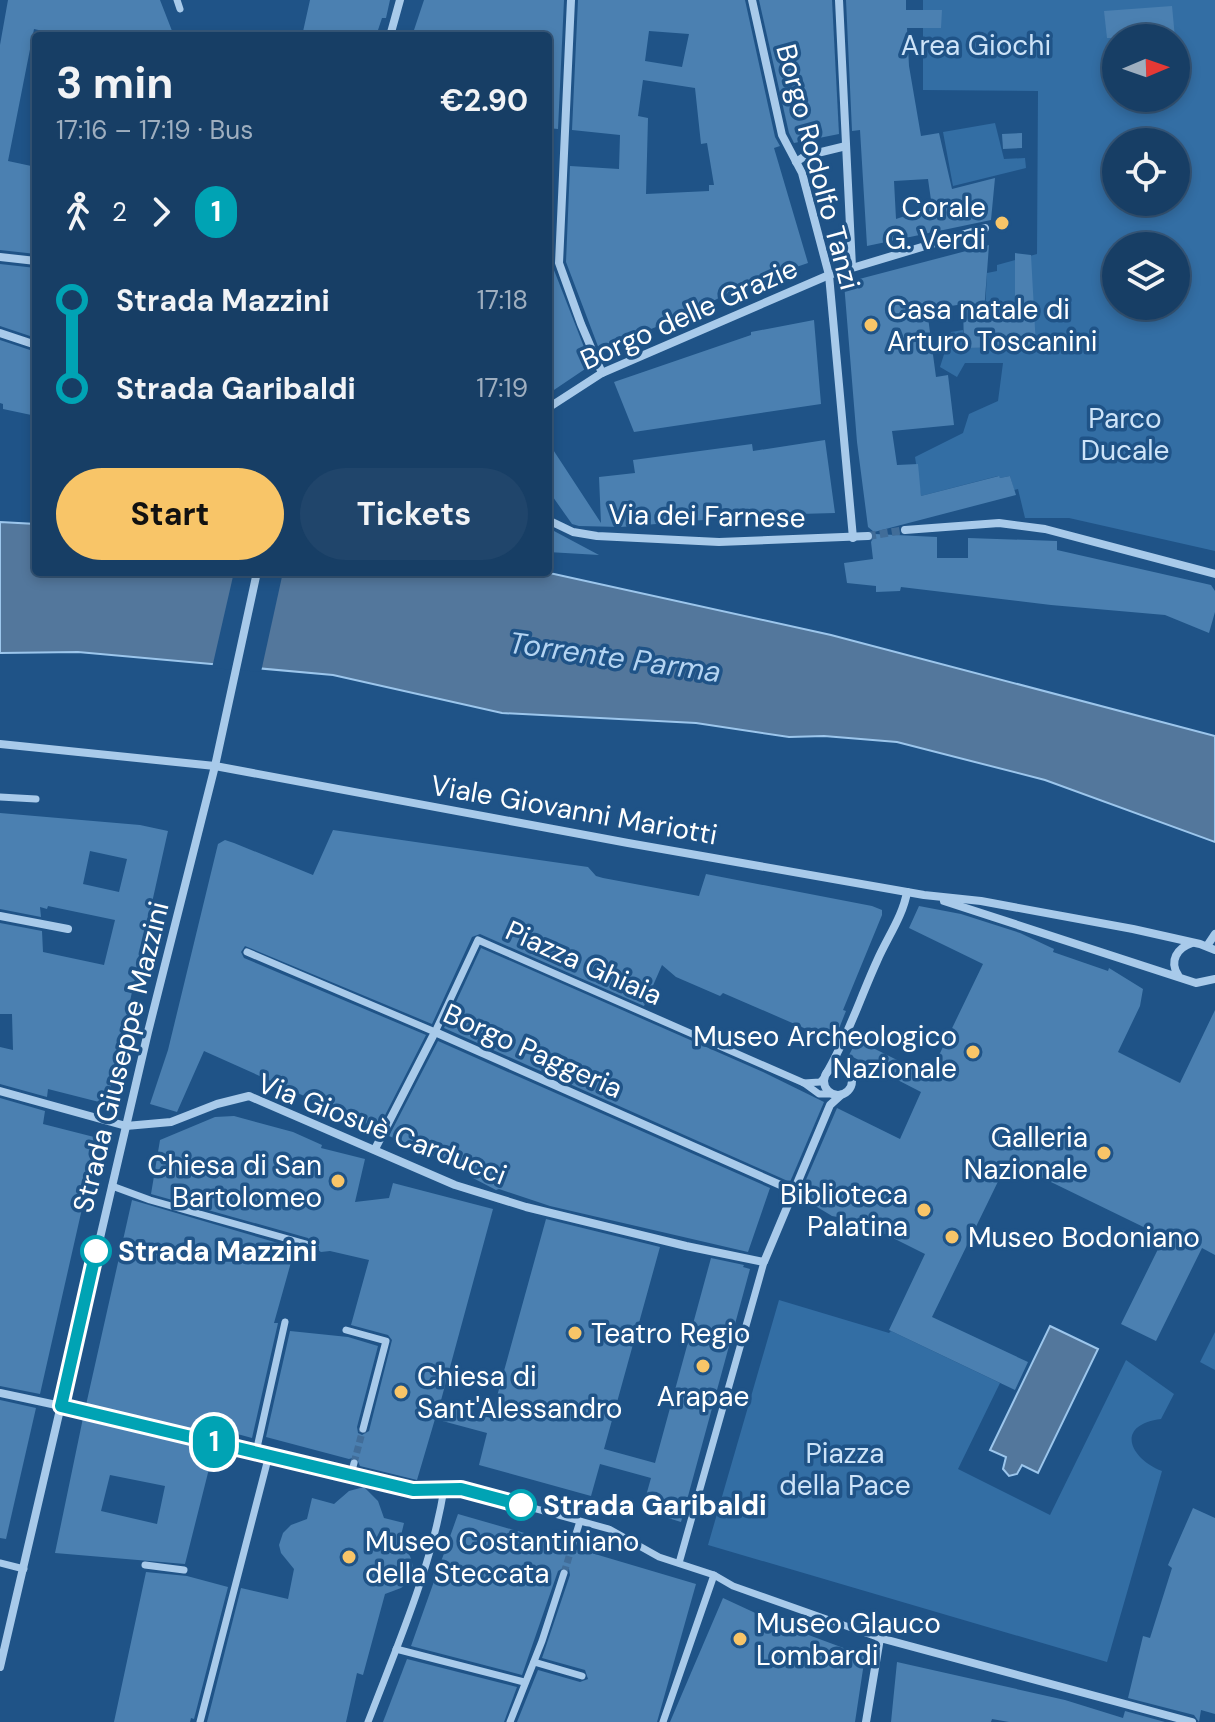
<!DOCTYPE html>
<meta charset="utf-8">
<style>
:root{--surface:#173e65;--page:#20456b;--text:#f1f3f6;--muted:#9eaebf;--line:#365779;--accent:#f8c568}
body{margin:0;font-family:"DM Sans",sans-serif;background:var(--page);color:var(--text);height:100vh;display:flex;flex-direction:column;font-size:30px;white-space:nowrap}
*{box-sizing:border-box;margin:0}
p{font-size:26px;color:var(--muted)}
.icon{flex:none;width:44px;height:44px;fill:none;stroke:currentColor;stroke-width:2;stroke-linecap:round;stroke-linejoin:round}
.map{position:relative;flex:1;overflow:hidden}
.drawer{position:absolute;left:32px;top:32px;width:520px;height:544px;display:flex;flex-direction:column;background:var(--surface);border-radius:8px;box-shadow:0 4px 12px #0003,0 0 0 2px var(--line)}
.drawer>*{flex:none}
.badge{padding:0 16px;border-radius:26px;font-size:28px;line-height:52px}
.needle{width:52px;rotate:88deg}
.controls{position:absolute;left:1102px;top:24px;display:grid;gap:16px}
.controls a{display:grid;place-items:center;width:88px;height:88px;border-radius:50%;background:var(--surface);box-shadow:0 4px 12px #0003,0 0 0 2px var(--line);font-size:40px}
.map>.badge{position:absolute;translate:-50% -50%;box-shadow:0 0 0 4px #fff}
.legs{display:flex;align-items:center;gap:12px;height:88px;padding:0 24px;font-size:26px}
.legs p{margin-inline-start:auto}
.headline{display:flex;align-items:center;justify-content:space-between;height:136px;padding:0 24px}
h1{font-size:44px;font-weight:700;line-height:60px}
.primary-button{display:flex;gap:16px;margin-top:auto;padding:16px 24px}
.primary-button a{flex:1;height:92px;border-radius:48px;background:var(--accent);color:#111;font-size:32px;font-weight:700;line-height:92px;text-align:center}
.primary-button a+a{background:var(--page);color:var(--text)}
ul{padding:0 24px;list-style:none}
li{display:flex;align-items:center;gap:28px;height:88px;font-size:30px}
li i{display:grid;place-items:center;width:12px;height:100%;margin:0 10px;background:currentColor}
li i::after{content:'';width:20px;height:20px;margin:-10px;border:6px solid;border-radius:50%;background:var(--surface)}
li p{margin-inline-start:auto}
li:first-child i{background:linear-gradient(#0000 50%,currentColor 0)}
li:last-child i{background:linear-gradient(currentColor 50%,#0000 0)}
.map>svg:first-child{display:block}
.green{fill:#336ea4;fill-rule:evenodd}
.water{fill:#53779c;stroke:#9cc6ec;stroke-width:2}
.pier{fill:#1f5387}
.building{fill:#4b80b1;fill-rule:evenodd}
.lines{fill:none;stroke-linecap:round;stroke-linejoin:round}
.pedestrian-tunnel{stroke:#416d99;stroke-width:7;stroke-dasharray:7 3.5;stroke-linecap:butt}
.minor-tunnel{stroke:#416d99;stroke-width:8;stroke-dasharray:8 4;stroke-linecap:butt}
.pedestrian{stroke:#a8caea;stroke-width:7}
.minor{stroke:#a8caea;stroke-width:8}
.line-1-casing{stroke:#fff;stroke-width:18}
.line-1{stroke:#00a3b4;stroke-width:12}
.poi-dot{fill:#f8c568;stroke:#1f5387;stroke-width:3}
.stop-1-dot{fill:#fff;stroke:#00a3b4;stroke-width:4}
.labels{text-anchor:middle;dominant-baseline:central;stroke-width:7;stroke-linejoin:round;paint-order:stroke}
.park-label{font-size:28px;fill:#cde3f8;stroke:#1f5387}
.street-label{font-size:28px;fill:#fff;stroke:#1f5387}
.poi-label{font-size:28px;fill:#fff;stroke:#1f5387;text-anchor:start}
.stop-label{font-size:28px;font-weight:bold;fill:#fff;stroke:#1f5387;text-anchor:start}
.water-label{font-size:30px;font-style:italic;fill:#b4d4f2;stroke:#1f5387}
</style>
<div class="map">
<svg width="1215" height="1722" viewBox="0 0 1215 1722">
<rect width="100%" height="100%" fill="#1f5387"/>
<g class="green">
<path d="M923 0H1215V551L1069 518H1025L1018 489 1014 490 1010 476 1000 478 998 476 921 496 915 457 963 433 969 414 998 401 1003 363H965L957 377 940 367 951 332 963 330 964 348H993V312H985L987 273 997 271V265L1037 254 1038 91 923 90ZM1116 38H1176V98H1116ZM1116 142H1176V202H1116ZM1116 246H1176V306H1116Z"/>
<polygon points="995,123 1004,159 1025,158 1026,168 953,186 943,132"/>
<path d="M779 1300 889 1333 891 1331 1000 1383 958 1469 1050 1515 1126 1360 1174 1394 1161 1419C1115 1425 1129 1458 1162 1471L1107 1662 708 1545Z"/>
<polygon points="1215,1332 1215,1370 1200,1362"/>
</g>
<g class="water">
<polygon points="0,522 36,524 36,572 545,572 831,635 1215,736 1215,842 1045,780 897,742 824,736 789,737 696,723 502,713 333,675 78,652 0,653"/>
<polygon points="1050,1326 1098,1349 1038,1473 1022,1465 1017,1474 1009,1476 1003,1469 1006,1457 990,1450"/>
</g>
<polygon class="pier" points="234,572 283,572 261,672 212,668"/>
<g class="building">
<polygon points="8,0 160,0 174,36 66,36 34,29 8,161 36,167 36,254 0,250 0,45"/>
<polygon points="310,0 390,0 386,18 382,18 376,36 302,36"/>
<polygon points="424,0 564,0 558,129 548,128 548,36 412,36"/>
<path d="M578 0H745L775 137 780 146 774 148 808 263 744 285 682 317 599 349 566 262 570 166 619 169 620 135 572 130ZM649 31 689 34 682 67 645 61ZM643 80 695 88 701 144 707 143 714 185H709V191L646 194 648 118 638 116Z"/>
<polygon points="759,0 832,0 839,134 794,143 789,133"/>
<path d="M846 0H906V10H942L941 28H907L909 66 921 136 939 133 952 189 995 178 991 220 867 246 860 130 852 131ZM928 179 932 207 896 219 894 181Z"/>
<polygon points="1172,6 1175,38 1107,38 1104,11"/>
<polygon points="1022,133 1022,148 1003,149 1002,134"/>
<polygon points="548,212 554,213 552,265 591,365 548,394"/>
<polygon points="989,245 984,312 1015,313 1015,253 1031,255 1036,347 964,348 963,304 927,310 936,377 948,375 954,425 892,431 897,465 918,464 921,496 999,476 1000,478 1010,476 1016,495 874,532 868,527 857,442 844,283"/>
<polygon points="0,264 36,268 36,338 0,326"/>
<polygon points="814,320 821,404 634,432 614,382 751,335 751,332"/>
<polygon points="0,340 36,352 36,416 3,409 3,404 0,403"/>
<polygon points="825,440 835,513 762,515 621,527 579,526 572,524 548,490 548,442 601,523 599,477 635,473 633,460 752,444 753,451"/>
<polygon points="548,528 554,531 599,555 548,552"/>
<polygon points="875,534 937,537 937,558 968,558 968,538 1057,541 1057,550 1211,585 1215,591 1215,612 1209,633 1165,615 1051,605 901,587 900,591 876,592 876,586 847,583 844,563 873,559 871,542"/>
<path d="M0 813 140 825 168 831 107 1104 48 1089 47 1097 0 1084V1047L13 1050 12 1014H0V923L42 931 43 952 104 965 115 920 48 906 47 909 40 907 41 917 0 909ZM90 851 127 859 119 892 83 884Z"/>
<polygon points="333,830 588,867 596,876 603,878 699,896 706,874 872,906 882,910 882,915 843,1010 846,1011 834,1041 723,993 720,996 676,977 662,965 644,1006 480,934 472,937 432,1024 245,946 241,952 244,958 426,1035 378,1129 204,1051 177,1112 150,1104 168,1050 218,844 225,840 234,843 313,875"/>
<polygon points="919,906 961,914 1020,933 1054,949 1053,952 1108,971 1109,968 1143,989 1140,1006 1118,1052 1180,1083 1215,1010 1215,1255 1202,1248 1156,1341 1121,1324 1164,1237 1008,1161 932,1317 1028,1362 1015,1390 889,1330 925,1254 859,1221 832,1216 799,1196 837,1108 900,1139 921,1092 849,1055 857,1040 929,1076 983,964 909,928"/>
<polygon points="481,948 763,1072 824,1102 790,1182 444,1028"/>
<polygon points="438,1041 770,1188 748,1252 550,1206 499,1189 496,1190 473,1178 474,1174 389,1136"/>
<polygon points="0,1098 45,1111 43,1124 98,1138 40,1394 0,1386"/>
<polygon points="234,1116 293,1132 322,1145 321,1148 365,1159 355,1202 389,1198 393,1183 493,1209 440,1404 491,1418 546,1219 660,1247 604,1449 655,1463 711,1258 744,1265 743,1267 750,1269 681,1522 642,1510 651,1478 600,1464 591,1496 479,1465 487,1433 435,1419 417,1480 360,1466 356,1457 349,1459 266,1437 290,1331 348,1337 378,1346 357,1427 358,1433 362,1435 369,1431 392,1340 388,1335 351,1325 369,1260 330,1251 321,1252 312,1246 312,1242 308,1238 151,1194 160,1140 215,1117"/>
<polygon points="132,1200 295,1248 274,1323 278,1323 252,1438 219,1429 217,1436 86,1405"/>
<polygon points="0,1400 36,1408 6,1539 0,1538"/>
<path d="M83 1418 214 1449 185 1564 55 1553ZM110 1475 165 1486 157 1524 101 1511Z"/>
<polygon points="364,1487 378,1501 384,1518 404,1523 399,1544 410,1556 416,1576 401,1588 385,1594 363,1675 357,1673 346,1722 207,1722 241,1588 288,1599 294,1569 281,1553 279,1545 283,1533 291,1525 307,1519 312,1498 334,1504 349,1491"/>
<polygon points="1193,1508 1215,1518 1215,1714 1201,1710 1199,1722 1194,1715 1128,1698 1143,1636 1150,1638 1172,1568 1168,1565"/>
<polygon points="458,1514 566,1545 567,1551 571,1553 578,1549 696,1584 657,1722 517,1722 538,1670 580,1682 588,1679 585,1670 542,1658 570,1575 569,1569 565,1567 558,1571 522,1675 411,1646"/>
<polygon points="146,1572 187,1576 228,1587 194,1719 191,1718 190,1722 114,1722"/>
<polygon points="723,1598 779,1624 865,1656 855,1722 670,1722"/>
<polygon points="407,1659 517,1687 504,1722 383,1722"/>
<polygon points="897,1662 1065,1700 1123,1718 1125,1711 1165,1722 1009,1722 992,1719 991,1722 891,1722"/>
</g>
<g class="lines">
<g class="pedestrian-tunnel">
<polyline points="354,1463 363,1429"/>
<polyline points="564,1573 572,1547"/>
</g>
<polyline class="minor-tunnel" points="868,536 905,530"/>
<g class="pedestrian">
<polyline points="177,0 180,9"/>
<polyline points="0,797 36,799"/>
<polyline points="247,952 435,1032 478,940 804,1083 819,1094 832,1094"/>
<polyline points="804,1083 820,1082 824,1078"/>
<polyline points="112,1186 150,1200 306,1244"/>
<polyline points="346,1330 386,1341 363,1429"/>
<polyline points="61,1406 413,1490 468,1490 609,1529 659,1557 714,1575 733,1586 880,1638"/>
<polyline points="256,1452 285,1322"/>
<polyline points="351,1475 354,1463"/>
<polyline points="572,1547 580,1521"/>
<polyline points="0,1563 24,1569"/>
<polyline points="679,1563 764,1262"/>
<polyline points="145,1565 184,1570"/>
<polyline points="396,1649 524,1682"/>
<polyline points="534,1662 582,1676"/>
<polyline points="200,1722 269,1455"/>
<path d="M368 1722C397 1646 431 1569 444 1489"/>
<polyline points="510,1722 542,1641 564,1573"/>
<polyline points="663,1722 714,1575"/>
</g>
<g class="minor">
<polyline points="571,0 559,263 581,324 602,373"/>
<polyline points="752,0 782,135 802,173 829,275 853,538"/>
<polyline points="839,0 852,267"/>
<polyline points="390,36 400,0"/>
<polyline points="796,162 805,156 846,146"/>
<polyline points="0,257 36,261"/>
<polyline points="0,333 36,345"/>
<polyline points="548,408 602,373 829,275 985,228"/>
<polyline points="548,520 573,532 597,536 719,542 868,536"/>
<polyline points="905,530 999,523 1045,529 1215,574"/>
<polyline points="0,744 215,766 628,843 924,895 981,901 1133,929 1200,944 1215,950"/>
<polyline points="944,901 1196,983 1215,979"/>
<polyline points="0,916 68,929"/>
<polyline points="1207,946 1215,934"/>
<path d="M1178 975C1169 961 1177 948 1192 943"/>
<circle cx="838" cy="1081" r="14"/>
<path d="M826 1074C847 1039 860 998 877 961 887 938 903 916 907 892"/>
<polyline points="0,1091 126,1126 171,1122 217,1104 249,1096 455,1185 526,1207 686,1246 764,1262 830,1105 841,1095"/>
<polyline points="375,1149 435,1032 794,1191"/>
<polyline points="0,1393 61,1406"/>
<polyline points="0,1667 148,1032 215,766 257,572"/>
<polyline points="866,1722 880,1638 1192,1722"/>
</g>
</g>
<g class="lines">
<g class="line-1-casing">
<polyline id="line-1" points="96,1251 61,1406 413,1490 461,1489 521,1505"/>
</g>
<use href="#line-1" class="line-1"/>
</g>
<g class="poi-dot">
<circle cx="1002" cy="223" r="8"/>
<circle cx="871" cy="325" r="8"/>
<circle cx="973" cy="1052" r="8"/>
<circle cx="1104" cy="1153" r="8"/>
<circle cx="338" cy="1181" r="8"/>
<circle cx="924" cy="1210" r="8"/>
<circle cx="952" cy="1237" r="8"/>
<circle cx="575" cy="1333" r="8"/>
<circle cx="703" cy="1366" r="8"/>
<circle cx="401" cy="1392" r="8"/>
<circle cx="349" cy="1557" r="8"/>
<circle cx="740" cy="1639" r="8"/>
</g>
<g class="stop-1-dot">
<circle cx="96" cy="1251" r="14"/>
<circle cx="521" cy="1505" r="14"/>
</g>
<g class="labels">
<g class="park-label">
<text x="976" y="45">Area Giochi</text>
<text x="1125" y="418">Parco<tspan x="1125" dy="32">Ducale</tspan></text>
<text x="845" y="1453">Piazza<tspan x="845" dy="32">della Pace</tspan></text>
</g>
<g class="street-label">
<text transform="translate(818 167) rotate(75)">Borgo Rodolfo Tanzi</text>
<text transform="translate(689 314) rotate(-24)">Borgo delle Grazie</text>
<text transform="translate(707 516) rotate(1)">Via dei Farnese</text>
<text transform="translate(574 810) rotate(10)">Viale Giovanni Mariotti</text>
<text transform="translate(584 963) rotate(24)">Piazza Ghiaia</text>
<text transform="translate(533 1051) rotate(24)">Borgo Paggeria</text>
<text transform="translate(121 1057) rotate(-76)">Strada Giuseppe Mazzini</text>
<text transform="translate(382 1129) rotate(21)">Via Giosuè Carducci</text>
</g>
<g class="poi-label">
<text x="986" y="207" text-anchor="end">Corale<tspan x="986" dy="32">G. Verdi</tspan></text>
<text x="887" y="309">Casa natale di<tspan x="887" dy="32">Arturo Toscanini</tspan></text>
<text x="957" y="1036" text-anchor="end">Museo Archeologico<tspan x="957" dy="32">Nazionale</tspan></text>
<text x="1088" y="1137" text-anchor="end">Galleria<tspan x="1088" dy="32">Nazionale</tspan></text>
<text x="322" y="1165" text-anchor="end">Chiesa di San<tspan x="322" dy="32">Bartolomeo</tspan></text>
<text x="908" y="1194" text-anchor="end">Biblioteca<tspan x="908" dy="32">Palatina</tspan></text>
<text x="968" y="1237">Museo Bodoniano</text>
<text x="591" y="1333">Teatro Regio</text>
<text x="417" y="1376">Chiesa di<tspan x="417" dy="32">Sant'Alessandro</tspan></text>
<text x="703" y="1396" text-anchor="middle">Arapae</text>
<text x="365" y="1541">Museo Costantiniano<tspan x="365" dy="32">della Steccata</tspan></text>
<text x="756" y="1623">Museo Glauco<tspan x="756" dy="32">Lombardi</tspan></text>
</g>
<g class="stop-label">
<text x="118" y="1251">Strada Mazzini</text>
<text x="543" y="1505">Strada Garibaldi</text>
</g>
<g class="water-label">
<text transform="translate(615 657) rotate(8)">Torrente Parma</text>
</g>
</g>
</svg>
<div class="controls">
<a><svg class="needle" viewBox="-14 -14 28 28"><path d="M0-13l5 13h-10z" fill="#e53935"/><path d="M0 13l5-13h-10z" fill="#9eaebf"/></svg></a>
<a><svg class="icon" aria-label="locate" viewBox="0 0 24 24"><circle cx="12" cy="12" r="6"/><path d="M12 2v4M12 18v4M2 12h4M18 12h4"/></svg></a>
<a><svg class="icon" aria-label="layers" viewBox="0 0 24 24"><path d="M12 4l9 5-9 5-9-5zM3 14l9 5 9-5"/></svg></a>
</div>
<b class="badge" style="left:214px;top:1442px;background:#00a3b4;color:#fff">1</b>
<section class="drawer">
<div class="headline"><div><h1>3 min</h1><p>17:16 – 17:19 · Bus</p></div><b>€2.90</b></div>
<div class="legs"><svg class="icon" aria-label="walk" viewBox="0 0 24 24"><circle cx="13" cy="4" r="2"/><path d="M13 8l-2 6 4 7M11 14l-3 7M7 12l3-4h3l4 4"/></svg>2<svg class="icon" aria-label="forward" viewBox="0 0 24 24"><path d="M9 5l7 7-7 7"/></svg><b class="badge" style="background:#00a3b4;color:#fff">1</b></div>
<ul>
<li><i style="color:#00a3b4"></i><b>Strada Mazzini</b><p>17:18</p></li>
<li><i style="color:#00a3b4"></i><b>Strada Garibaldi</b><p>17:19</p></li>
</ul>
<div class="primary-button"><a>Start</a><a>Tickets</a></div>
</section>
</div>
